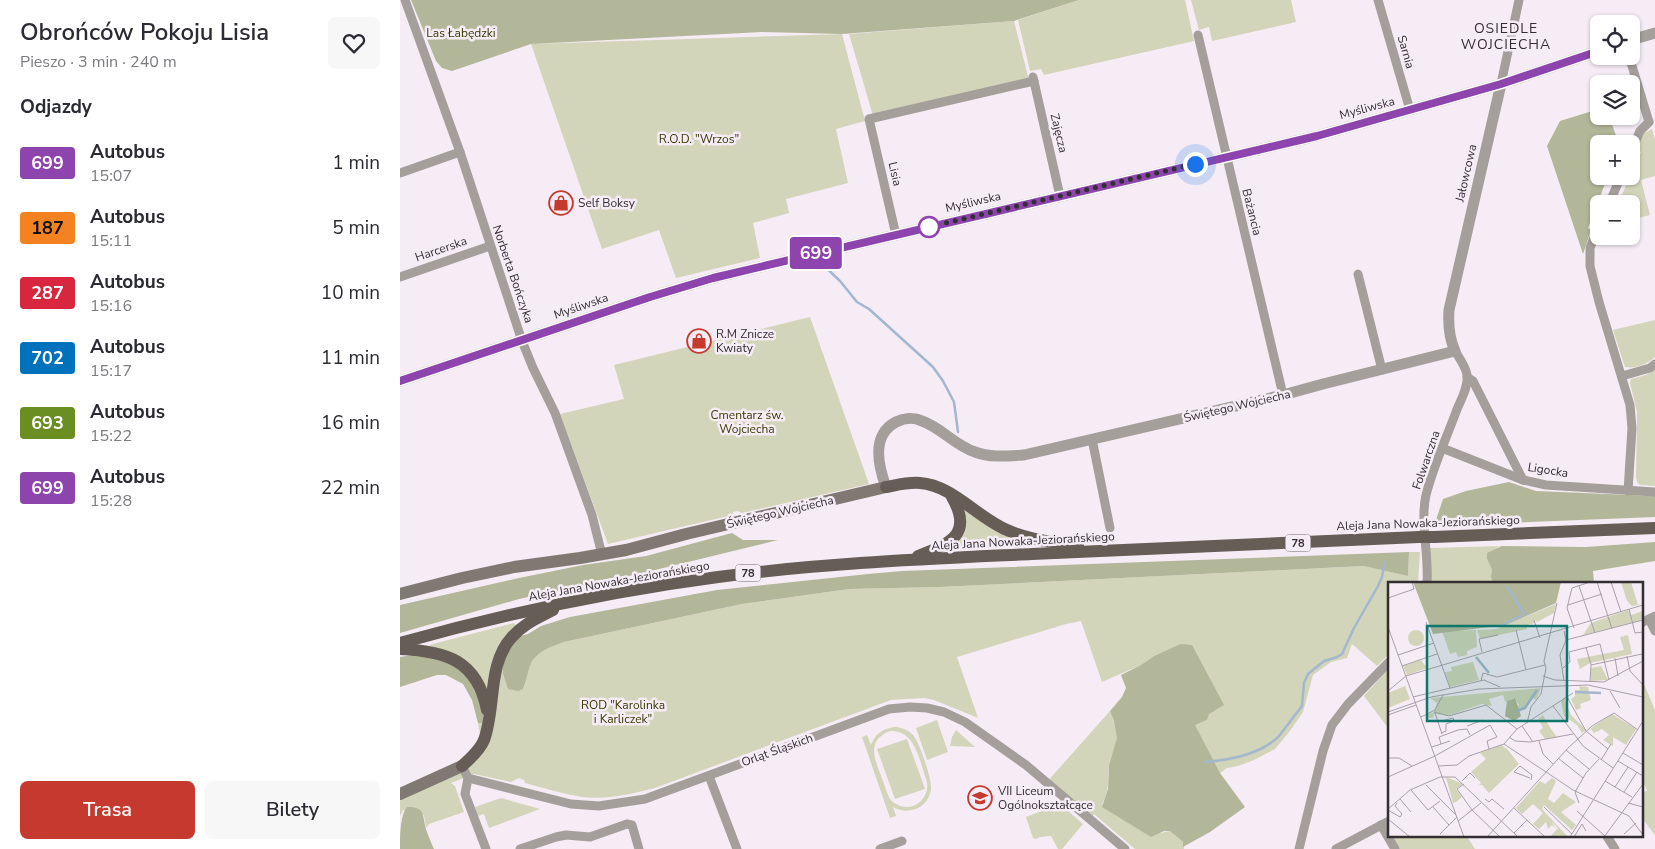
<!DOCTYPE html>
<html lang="pl">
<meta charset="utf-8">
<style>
:root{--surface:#fff;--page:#f7f7f7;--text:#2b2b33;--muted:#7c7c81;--accent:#c6392e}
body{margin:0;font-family:"Nunito Sans",sans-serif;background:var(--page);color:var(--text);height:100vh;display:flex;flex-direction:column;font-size:19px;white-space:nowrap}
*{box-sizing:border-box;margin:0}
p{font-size:16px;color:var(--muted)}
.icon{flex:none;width:28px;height:28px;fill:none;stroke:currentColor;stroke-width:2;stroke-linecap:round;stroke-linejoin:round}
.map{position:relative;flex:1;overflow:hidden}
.sheet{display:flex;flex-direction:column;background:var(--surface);width:400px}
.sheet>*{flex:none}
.badge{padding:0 10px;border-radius:4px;font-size:18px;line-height:32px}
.controls{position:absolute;left:1190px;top:15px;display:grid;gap:10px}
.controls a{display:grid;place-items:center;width:50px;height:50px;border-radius:8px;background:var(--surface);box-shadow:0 1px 4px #0004;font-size:25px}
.you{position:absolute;width:25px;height:25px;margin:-12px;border:4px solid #fff;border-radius:50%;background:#1a73e8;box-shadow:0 0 0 8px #1a73e833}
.map>.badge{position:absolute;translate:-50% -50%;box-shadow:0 0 0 2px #fff}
h2{padding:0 20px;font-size:19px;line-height:45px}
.round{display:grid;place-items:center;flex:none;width:52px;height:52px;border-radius:8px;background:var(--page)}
.summary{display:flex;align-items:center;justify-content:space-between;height:85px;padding:0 20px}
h1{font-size:24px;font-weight:600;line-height:38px}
.button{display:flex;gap:10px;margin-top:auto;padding:10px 20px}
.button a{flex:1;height:58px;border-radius:8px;background:var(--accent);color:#fff;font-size:20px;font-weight:600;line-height:58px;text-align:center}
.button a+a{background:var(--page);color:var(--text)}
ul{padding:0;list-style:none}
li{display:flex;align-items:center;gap:15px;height:65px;padding:0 20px}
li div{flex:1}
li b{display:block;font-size:19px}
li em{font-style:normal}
li .badge{min-width:55px;font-weight:700;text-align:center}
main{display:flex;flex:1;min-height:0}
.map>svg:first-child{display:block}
.green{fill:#d2d5b9;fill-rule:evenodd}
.forest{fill:#b3b799}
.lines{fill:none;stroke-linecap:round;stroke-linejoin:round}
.stream{stroke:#a3b7cf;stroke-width:2.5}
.minor{stroke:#a49f9b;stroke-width:9}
.tertiary{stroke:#a49f9b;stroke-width:11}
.secondary{stroke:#807873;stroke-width:12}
.primary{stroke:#665d57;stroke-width:12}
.primary-bridge{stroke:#665d57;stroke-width:12}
.line-casing{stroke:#fff;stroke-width:11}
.line{stroke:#8e44ad;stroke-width:8}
.walk{stroke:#322e32;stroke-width:5;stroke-dasharray:0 9}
.stop-dot{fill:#fff;stroke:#8e44ad;stroke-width:2.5}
.labels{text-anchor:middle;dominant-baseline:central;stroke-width:5;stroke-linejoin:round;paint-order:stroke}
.shield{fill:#f6ecf6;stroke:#6d676d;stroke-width:1}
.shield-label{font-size:11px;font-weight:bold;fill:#322e32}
.park-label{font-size:12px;fill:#383a03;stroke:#f6ecf6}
.street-label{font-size:12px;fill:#322e32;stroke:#f6ecf6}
.poi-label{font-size:12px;fill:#322e32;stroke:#f6ecf6;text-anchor:start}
.neighbourhood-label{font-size:14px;letter-spacing:1px;fill:#322e32;stroke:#f6ecf6}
.inset-river{fill:none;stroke:#a3b7cf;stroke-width:2.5}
.inset-road{fill:none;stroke:#a8a0a8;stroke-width:1}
.view{fill:#0f766e;fill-opacity:0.15;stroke:#0f766e;stroke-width:2.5}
.inset-edge{fill:none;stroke:#322e32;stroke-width:2.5}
</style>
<main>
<section class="sheet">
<div class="summary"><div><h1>Obrońców Pokoju Lisia</h1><p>Pieszo · 3 min · 240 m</p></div><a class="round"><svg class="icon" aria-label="heart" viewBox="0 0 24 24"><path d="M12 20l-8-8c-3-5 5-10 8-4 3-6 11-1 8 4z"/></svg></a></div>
<h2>Odjazdy</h2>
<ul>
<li><span class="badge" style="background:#8e44ad;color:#fff">699</span><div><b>Autobus</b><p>15:07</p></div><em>1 min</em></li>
<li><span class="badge" style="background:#f58220;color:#111">187</span><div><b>Autobus</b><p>15:11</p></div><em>5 min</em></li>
<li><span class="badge" style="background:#d7263d;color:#fff">287</span><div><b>Autobus</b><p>15:16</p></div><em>10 min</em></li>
<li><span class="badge" style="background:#0072bc;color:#fff">702</span><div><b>Autobus</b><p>15:17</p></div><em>11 min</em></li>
<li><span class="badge" style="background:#6b8e23;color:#fff">693</span><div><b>Autobus</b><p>15:22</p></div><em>16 min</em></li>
<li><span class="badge" style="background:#8e44ad;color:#fff">699</span><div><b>Autobus</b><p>15:28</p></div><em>22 min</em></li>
</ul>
<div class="button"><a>Trasa</a><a>Bilety</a></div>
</section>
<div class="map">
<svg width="1255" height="849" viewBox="0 0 1255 849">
<rect width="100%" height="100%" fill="#f6ecf6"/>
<g class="green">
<polygon points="679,0 785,0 794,41 644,75 641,69 630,71 618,20"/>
<polygon points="791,0 891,0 896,22 812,41 809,27 799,30"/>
<polygon points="614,21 630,84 474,119 449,34"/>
<polygon points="442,34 465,121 436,129 448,183 386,199 389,213 353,223 360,258 276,278 259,230 202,249 131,44"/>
<polygon points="1252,129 1255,140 1255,176 1241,180 1250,215 1231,220 1231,204 1218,204 1230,176 1231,176 1231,173 1241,152 1237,149 1243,134"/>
<polygon points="410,317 469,484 342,513 338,511 333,512 333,515 208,544 160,414 224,399 214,365"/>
<path d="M1255 320V357C1247 364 1236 369 1225 367L1213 330Z"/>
<polygon points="1255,370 1255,486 1240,485 1237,482 1236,477 1237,423 1237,412 1230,383 1231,379 1246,375"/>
<polygon points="563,507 639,544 551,548"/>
<polygon points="1102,546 1098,547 1087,559 1092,570 1091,576 1092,583 1031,583 1030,548"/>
<path d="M1009 552H1020L1018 583H989V654L977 666 952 644 947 658 931 662 913 675 903 712 890 731 875 749 854 760 838 766 827 768 820 773 794 725 807 720 780 644 754 656 741 665 702 682 681 621 666 624 557 657 578 718 534 700 524 698 491 700 255 788C232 794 206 800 182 797 163 794 144 788 125 783L124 780 119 778 111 782 74 774 51 783 55 786 64 812 29 824 26 828 24 815 3 810 0 816V794L72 755 80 734 78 723H81L111 638 103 674 108 688 123 689C126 682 127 673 130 666 136 651 151 647 164 642L342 604 449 589 540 587 965 566 1008 576Z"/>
<polygon points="114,623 116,626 89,690 29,645"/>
<polygon points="989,668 989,729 964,696"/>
<polygon points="1241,677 1255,710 1255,835 1241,817 1241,795 1247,790 1241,778"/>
<path d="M710 711C713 719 717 729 717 738 716 747 711 756 709 765 707 779 710 792 702 804L760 833 770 831 783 842 784 849H735L694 814 690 819 646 783Z"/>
<polygon points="537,720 548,752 527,760 516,728"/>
<path d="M494 727C501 727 506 729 512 734 519 740 532 779 531 789 529 808 508 816 493 807L496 816 490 818 462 737 467 735 471 745C475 734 482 729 494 727ZM490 731C516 729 520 763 527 782 530 801 509 815 493 802 487 797 486 788 483 781 476 762 464 741 490 731Z"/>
<polygon points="556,730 575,747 550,746 552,737"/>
<polygon points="507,739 525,789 495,799 477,749"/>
<polygon points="101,798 140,809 89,828 84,814 78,816 75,807"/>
<polygon points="660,804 683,824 662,849 658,849 651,836 640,837 636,839 633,838 626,817"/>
<polygon points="992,835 1066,835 1075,849 999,849"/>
</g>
<g class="forest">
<polygon points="11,0 679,0 614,21 442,34 362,32 131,44 52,71 42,68 36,61"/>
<polygon points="1199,109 1199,116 1209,116 1219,144 1199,144 1199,176 1208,176 1188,228 1191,230 1183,254 1147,146 1160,121"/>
<polygon points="1109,482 1136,491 1255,496 1255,517 1034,526 1043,499 1066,491"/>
<polygon points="332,533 343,540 378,540 247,572 119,599 0,633 0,605 119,578 183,565 246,556"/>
<polygon points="1255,542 1255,561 1193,571 1194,583 1092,583 1091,576 1092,570 1087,559 1087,553 1102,546 1186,547"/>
<path d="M1009 552 1008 576 964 566 540 587 449 589 342 604 164 642C151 647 136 651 130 666 127 674 126 682 123 689L118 691 108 689 103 674V667L107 653 120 636 128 634 141 626 170 617 317 590 468 574 502 571Z"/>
<polygon points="780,644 792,645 824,705 809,714 807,720 795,725 820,773 845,807 810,832 783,847 783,842 770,831 764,831 751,837 702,807 708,789 709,765 717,738 714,721 710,711 722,697 726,688 721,675 741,665 754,656"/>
<polygon points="19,654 34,654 65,671 83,709 83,721 81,723 78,723 72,700 63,684 46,675 37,675 0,687 0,657"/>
<path d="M7 807C26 807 22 815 26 829 28 836 31 842 34 849H0C0 837 0 815 7 807Z"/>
</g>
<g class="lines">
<g class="stream">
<polyline points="418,260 440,281 457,302 469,309 533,367 543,381 554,402 558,432"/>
<path d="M805 762C829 760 861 755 879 736L902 706 904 683 908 674 924 661 937 657 942 654 954 628 978 586 982 577 985 562"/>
</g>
<g class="minor">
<polyline points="5,0 60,152 122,341 133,368 155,413 192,515 202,555"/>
<polyline points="978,0 1010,110"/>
<polyline points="798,35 883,395"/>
<polyline points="1229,56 1249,122"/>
<polyline points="633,77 660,196"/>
<polyline points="1101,84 1119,0"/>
<polyline points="1231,152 1240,131 1249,122"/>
<polyline points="0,173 60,152"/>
<polyline points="1209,204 1221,176"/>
<polyline points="1199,225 1190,248 1190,266 1199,302 1230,405 1232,428 1228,491"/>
<polyline points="496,235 469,119 634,81"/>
<polyline points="958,274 982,370"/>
<polyline points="0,277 90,246"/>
<polyline points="1222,376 1250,368 1255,364"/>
<polyline points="1067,377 1073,381 1123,480"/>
<polyline points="692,439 710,528"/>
<polyline points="1042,448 1123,480 1146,485 1255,492"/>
<path d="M1027 583C1029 554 1020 522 1026 495 1033 467 1046 439 1056 412 1060 401 1069 387 1067 375 1066 367 1060 359 1055 351"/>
<polyline points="1249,619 1255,631"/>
<polyline points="1241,623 1255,616"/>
<polyline points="62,766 68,778 171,804 199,806 245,799 489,709 510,707 527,708 544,712 565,722 626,765 725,849"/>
<polyline points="309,776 337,849"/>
<polyline points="68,778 65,794 86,849"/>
<polyline points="981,825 995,849"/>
<polyline points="1206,835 1215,849"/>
<polyline points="120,849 156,837 166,835 190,837 227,824 232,825 239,849"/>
<polyline points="480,849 502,841"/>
<polyline points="899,849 923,751 932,725 948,704 989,662"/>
<polyline points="936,849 989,821"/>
</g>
<g class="tertiary">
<polyline points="1231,40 1255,33"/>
<polyline points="0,381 250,297 313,278 917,136 1101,84 1199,51"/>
<path d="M486 487C478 465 471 435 496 422 504 418 514 417 522 421 542 428 554 445 575 452 591 458 607 456 624 455L883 395 923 384 1055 351C1049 338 1048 325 1049 310L1101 84"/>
</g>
<g class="secondary">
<polyline points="0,594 62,578 114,567 180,558 226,550 286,534 486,487"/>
<polyline points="0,794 62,766"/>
</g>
<g class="primary">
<path d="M486 487C497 485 508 482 520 483 552 485 578 518 607 530 629 540 654 542 678 546"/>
<polyline points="1034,537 1255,528"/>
<path d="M518 556C549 544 574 535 552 497"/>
<path d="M0 643C104 614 211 591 318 577 422 563 527 559 632 554 761 548 890 543 1019 537"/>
<path d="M0 649C46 651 77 660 87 710"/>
<path d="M62 766C70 759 80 750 84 740 96 708 87 664 112 637 123 624 138 618 153 610"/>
</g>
<polyline class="primary-bridge" points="1019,537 1034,537"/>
</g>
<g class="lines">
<g class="line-casing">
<polyline id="line" points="0,381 250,297 313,278 917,136 1101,84 1199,51"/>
</g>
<use href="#line" class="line"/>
<polyline class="walk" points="529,227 795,164"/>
</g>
<defs>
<g id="shop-ring" transform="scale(1.25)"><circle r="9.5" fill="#f6ecf6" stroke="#c6392e" stroke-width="1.5"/><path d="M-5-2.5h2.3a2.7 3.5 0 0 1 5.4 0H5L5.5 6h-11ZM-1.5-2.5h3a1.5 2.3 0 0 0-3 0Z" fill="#c6392e"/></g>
<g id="school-ring" transform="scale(1.25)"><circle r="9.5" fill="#f6ecf6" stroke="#c6392e" stroke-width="1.5"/><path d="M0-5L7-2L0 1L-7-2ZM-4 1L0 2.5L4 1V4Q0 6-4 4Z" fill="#c6392e"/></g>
</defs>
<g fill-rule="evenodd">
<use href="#shop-ring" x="161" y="203"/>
<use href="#shop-ring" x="299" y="341"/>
<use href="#school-ring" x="580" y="798"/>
</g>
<circle class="stop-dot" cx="529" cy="227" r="10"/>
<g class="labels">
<g class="shield">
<rect x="885.5" y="534.5" width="25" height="17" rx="4"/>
<rect x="335.5" y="564.5" width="25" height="17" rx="4"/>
</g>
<g class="shield-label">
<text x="898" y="543">78</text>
<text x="348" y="573">78</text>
</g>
<g class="park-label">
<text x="61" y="33">Las Łabędzki</text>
<text x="299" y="139">R.O.D. "Wrzos"</text>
<text x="347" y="415">Cmentarz św.<tspan x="347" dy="14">Wojciecha</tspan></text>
<text x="223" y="705">ROD "Karolinka<tspan x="223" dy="14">i Karliczek"</tspan></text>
</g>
<g class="street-label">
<text transform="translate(1006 52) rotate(74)">Sarnia</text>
<text transform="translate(967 108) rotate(-15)">Myśliwska</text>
<text transform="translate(659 133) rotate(77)">Zajęcza</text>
<text transform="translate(1066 173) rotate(-77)">Jałowcowa</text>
<text transform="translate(495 174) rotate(77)">Lisia</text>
<text transform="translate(573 202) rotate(-13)">Myśliwska</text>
<text transform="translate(852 212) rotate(76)">Bażancia</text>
<text transform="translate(41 249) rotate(-19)">Harcerska</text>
<text transform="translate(113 274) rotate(71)">Norberta Bończyka</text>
<text transform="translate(181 306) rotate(-19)">Myśliwska</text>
<text transform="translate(837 406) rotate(-13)">Świętego Wojciecha</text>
<text transform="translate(1026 460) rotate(-71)">Folwarczna</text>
<text transform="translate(1148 470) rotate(9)">Ligocka</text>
<text transform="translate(380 512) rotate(-13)">Świętego Wojciecha</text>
<text transform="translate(1028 523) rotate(-2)">Aleja Jana Nowaka-Jeziorańskiego</text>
<text transform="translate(623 541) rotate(-3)">Aleja Jana Nowaka-Jeziorańskiego</text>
<text transform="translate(219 581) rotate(-10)">Aleja Jana Nowaka-Jeziorańskiego</text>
<text transform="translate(377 750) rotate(-20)">Orląt Śląskich</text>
</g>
<g class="poi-label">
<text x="178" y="203">Self Boksy</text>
<text x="316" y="334">R.M Znicze<tspan x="316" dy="14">Kwiaty</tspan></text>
<text x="598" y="791">VII Liceum<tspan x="598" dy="14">Ogólnokształcące</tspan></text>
</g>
<g class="neighbourhood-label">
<text x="1106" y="28">OSIEDLE<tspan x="1106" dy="16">WOJCIECHA</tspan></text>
</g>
</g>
<g transform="translate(988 582)">
<rect width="255" height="255" fill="#f6ecf6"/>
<path d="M233 0H243L250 23 244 24 239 19ZM168 22 166 31 149 40 146 37 147 41 139 43V47L92 57 89 48 108 47ZM240 28 243 33 255 29V38L195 53 203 41ZM20 56a8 8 0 1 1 16 0a8 8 0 1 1-16 0ZM88 48 89 65 79 69V73L70 75 68 70 62 72 54 49ZM240 53 244 72 202 81 192 87 189 77 236 68 232 55ZM33 78 39 86 19 93 15 84ZM85 80 91 98 62 105 57 90 64 89 63 85ZM213 84 220 98 203 99V86ZM17 104 22 117 0 126V111ZM191 104 200 105 203 118 192 122 193 126 188 128 183 117 187 114V108H192ZM153 106 148 118 145 116 131 130 128 125 131 123 126 116 117 120 115 113 101 117 104 124 94 122 62 133 45 132 46 135 42 136 37 134 46 130 49 121 42 116ZM176 115 183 133 198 148 194 151 189 143 176 134 173 120ZM224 132 248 147 238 163 225 155V164L215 158 221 153 214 147 206 151 203 147 199 149ZM155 133 163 147 169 155 157 157 151 149 155 146 150 137ZM113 163 119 167 131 182 101 211 94 203H91L93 201 83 190 98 177 92 171ZM58 195 75 202 68 207 74 215 68 220 65 221ZM164 196 168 199 160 217 166 221 175 211 188 220 173 230 188 243 184 248 156 223 154 227 180 255H162L170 246 163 239 168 247 164 243 160 247 158 240 151 247 145 242 155 231 145 222 134 232 128 226 152 199 157 202Z" fill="#d2d5b9"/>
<path d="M25 0H173L168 21 118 43 45 52ZM127 116 133 134 126 139 117 134 119 119Z" fill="#b3b799"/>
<path class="inset-river" d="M119 4 137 33M113 44 134 33M88 75 101 91M187 110 213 111M129 129 137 126 149 108"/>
<path class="inset-road" d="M209 0 224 47M223 0 233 30M191 4 207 51M0 16 26 7 24 0M180 23 214 12M241 27 247 51 255 50M146 38 152 56M38 40 62 106M0 45 76 255M186 46 179 26 184 6 202 0M128 48 138 88M176 49 178 58 172 73 176 99M178 58 255 38M198 65 203 83 202 100M94 70 91 57 110 53M10 73 46 61M239 74 242 89 255 103M227 76 230 94M203 83 254 72M14 84 49 72M175 86 182 80 181 70 212 62 221 98M18 94 255 23M155 94 167 98 216 100 255 79M93 99 95 91 109 95 157 83M0 109 18 94M222 109 232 126M178 113 198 149M25 115 96 98 112 105M165 124 195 164 225 186M0 130 43 115 91 107 200 103 255 115M46 130 61 134 98 123 129 147M47 131 54 152M0 133 28 123M33 135 47 128 55 113M49 140 65 136 66 139 58 142V149L53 151M139 141 143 125 153 112 158 86 156 79 169 21M79 144 95 138M134 144 145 160M198 149 220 167M121 155 127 159 142 160 185 152M151 159 155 172 165 182M53 162 51 155 70 148 79 147 82 153M116 162 185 208 241 234 255 253M44 165 62 159M178 168 201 187M235 171 255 183M0 176H11L24 184M170 176 195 196M213 178 223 162M230 179 255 194M50 184 69 183 81 174 116 162 129 147 185 111M0 195 47 174 102 143 109 155 99 159 101 167M142 196 126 190 132 184 144 193 143 198M74 199 82 191 87 196M217 199 244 215M76 202 69 207 84 228 112 255M38 203 68 233M227 205 240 185M23 208 40 228 52 219M236 210 249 190M12 217 23 230M97 217 101 220 104 217 116 227M191 221 187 210 198 191 211 177M240 221 255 225M45 225 61 243M156 225 184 252M126 226 157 255M0 227 22 208 52 195H67L130 255M0 228 12 235 14 232 7 224 9 221M189 229 217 254M0 237 22 255M70 239 93 221M126 251 139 238M52 252 69 235M236 252 248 241M99 255 180 166 204 144 226 131 250 148M182 255 255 139M186 255 194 242 198 249M216 255 255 202"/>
<path class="view" d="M39 44H179V139H39Z"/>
<rect width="255" height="255" class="inset-edge"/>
</g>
</svg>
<div class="controls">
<a><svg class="icon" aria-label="locate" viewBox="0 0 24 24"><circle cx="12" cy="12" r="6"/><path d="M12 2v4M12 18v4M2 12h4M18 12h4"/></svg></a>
<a><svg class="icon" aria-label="layers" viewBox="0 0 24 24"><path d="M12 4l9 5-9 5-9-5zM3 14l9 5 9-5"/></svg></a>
<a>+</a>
<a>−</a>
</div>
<div class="you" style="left:795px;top:164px"></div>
<b class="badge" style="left:416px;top:253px;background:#8e44ad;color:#fff">699</b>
</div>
</main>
